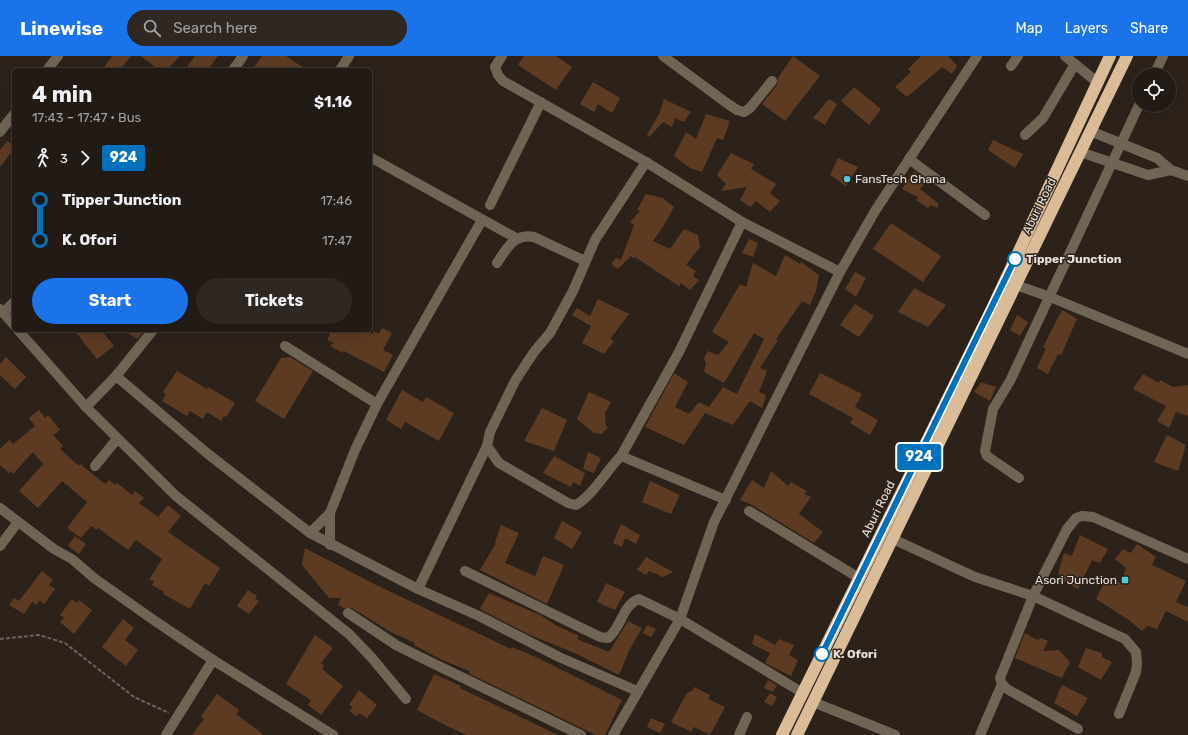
<!DOCTYPE html>
<meta charset="utf-8">
<style>
:root{--surface:#221a14;--page:#2e2722;--text:#f1f3f6;--muted:#a2a1a0;--line:#3f3834;--accent:#1a73e8}
body{margin:0;font-family:Rubik,sans-serif;background:var(--page);color:var(--text);height:100vh;display:flex;flex-direction:column;font-size:15px;white-space:nowrap}
*{box-sizing:border-box;margin:0}
p{font-size:13px;color:var(--muted)}
.icon{flex:none;width:22px;height:22px;fill:none;stroke:currentColor;stroke-width:2;stroke-linecap:round;stroke-linejoin:round}
.map{position:relative;flex:1;overflow:hidden}
.sheet{position:absolute;left:12px;top:12px;width:360px;height:264px;display:flex;flex-direction:column;background:var(--surface);border-radius:6px;box-shadow:0 4px 16px #0002,0 0 0 1px var(--line)}
.sheet>*{flex:none}
.badge{padding:0 8px;border-radius:3px;font-size:14px;line-height:26px}
.controls{position:absolute;left:1132px;top:12px;display:grid;gap:8px}
.controls a{display:grid;place-items:center;width:44px;height:44px;border-radius:50%;background:var(--surface);box-shadow:0 4px 16px #0002,0 0 0 1px var(--line);font-size:20px}
.map>.badge{position:absolute;translate:-50% -50%;box-shadow:0 0 0 2px #fff}
.legs{display:flex;align-items:center;gap:6px;height:44px;padding:0 20px;font-size:13px}
.legs p{margin-inline-start:auto}
.summary{display:flex;align-items:center;justify-content:space-between;height:68px;padding:0 20px}
h1{font-size:22px;font-weight:700;line-height:30px}
.button{display:flex;gap:8px;margin-top:auto;padding:8px 20px}
.button a{flex:1;height:46px;border-radius:24px;background:var(--accent);color:#fff;font-size:16px;font-weight:700;line-height:46px;text-align:center}
.button a+a{background:var(--page);color:var(--text)}
ul{padding:0 20px;list-style:none}
li{display:flex;align-items:center;gap:14px;height:40px;font-size:15px}
li i{display:grid;place-items:center;width:6px;height:100%;margin:0 5px;background:currentColor}
li i::after{content:'';width:10px;height:10px;margin:-5px;border:3px solid;border-radius:50%;background:var(--surface)}
li p{margin-inline-start:auto}
li:first-child i{background:linear-gradient(#0000 50%,currentColor 0)}
li:last-child i{background:linear-gradient(currentColor 50%,#0000 0)}
header{display:flex;align-items:center;gap:24px;box-sizing:border-box;height:56px;padding:0 20px;background:var(--accent);color:#fff}
header strong{font-size:19px}
nav{display:flex;gap:22px;margin-inline-start:auto;font-size:14px}
.search{width:280px;height:36px;background:var(--page);display:flex;align-items:center;gap:10px;box-sizing:border-box;padding:0 14px;border-radius:22px;color:var(--muted);font-size:15px}
.map>svg:first-child{display:block}
.building{fill:#5d3b23}
.lines{fill:none;stroke-linecap:round;stroke-linejoin:round}
.path{stroke:#6c625b;stroke-width:2;stroke-dasharray:4 2;stroke-linecap:butt}
.minor{stroke:#706455;stroke-width:10}
.highway{stroke:#dbbc98;stroke-width:12}
.line-1-casing{stroke:#fff;stroke-width:9}
.line-1{stroke:#0072bc;stroke-width:6}
.poi-dot{fill:#52cbd8;stroke:#2d221a;stroke-width:1.5}
.stop-1-dot{fill:#fff;stroke:#0072bc;stroke-width:2}
.labels{text-anchor:middle;dominant-baseline:central;stroke-width:3;stroke-linejoin:round;paint-order:stroke}
.poi-label{font-size:12px;fill:#e7dfda;stroke:#2d221a;text-anchor:start}
.street-label{font-size:12px;fill:#e7dfda;stroke:#2d221a}
.stop-label{font-size:12px;font-weight:bold;fill:#e7dfda;stroke:#2d221a;text-anchor:start}
</style>
<header>
<strong>Linewise</strong>
<div class="search"><svg class="icon" aria-label="search" viewBox="0 0 24 24"><circle cx="10" cy="10" r="6"/><path d="M15 15l6 6"/></svg>Search here</div>
<nav><a>Map</a><a>Layers</a><a>Share</a></nav>
</header>
<div class="map">
<svg width="1188" height="679" viewBox="0 0 1188 679">
<rect width="100%" height="100%" fill="#2d221a"/>
<g class="building">
<polygon points="112,0 131,0 120,14 102,14"/>
<polygon points="141,0 180,0 167,14 151,14 154,10"/>
<polygon points="195,0 218,0 208,14 185,14"/>
<polygon points="262,0 286,0 307,14 252,14"/>
<polygon points="524,0 556,0 572,11 556,34 518,9"/>
<polygon points="793,0 820,20 785,65 762,48 777,29 778,22"/>
<polygon points="921,0 948,0 957,10 952,18 942,11 907,41 895,31 911,16 908,13"/>
<polygon points="593,26 620,42 612,57 598,48 594,56 580,48"/>
<polygon points="854,31 881,53 869,69 841,45"/>
<polygon points="664,43 691,56 684,66 675,62 672,71 663,66 649,81 647,79 660,56"/>
<polygon points="829,43 837,48 825,69 813,62"/>
<polygon points="706,58 730,65 723,84 717,82 702,116 690,112 674,100 686,76 696,83"/>
<polygon points="993,84 1023,98 1015,112 988,94"/>
<polygon points="7,85 14,90 14,93 0,111 0,94"/>
<polygon points="731,97 754,108 751,113 776,128 770,137 780,145 770,156 756,145 750,151 740,144 747,131 721,135 726,128 717,119"/>
<polygon points="838,102 858,111 846,130 830,119"/>
<polygon points="914,115 927,125 920,133 939,148 937,152 931,149 928,152 916,144 918,141 902,133"/>
<polygon points="646,138 663,142 674,151 664,169 653,185 670,193 684,173 698,179 700,191 686,209 696,215 693,220 699,224 690,234 681,227 679,230 665,221 635,201 633,202 631,200 618,213 611,208 616,202 621,204 634,169 630,166 640,155 637,154"/>
<polygon points="891,167 941,200 923,226 873,193"/>
<polygon points="749,183 758,187 753,201 742,197"/>
<polygon points="785,199 800,208 801,206 819,219 816,235 810,249 802,245 776,283 778,284 760,312 767,315 759,336 766,339 762,352 750,345 733,369 705,357 684,389 645,371 674,317 688,326 675,351 689,358 699,346 709,351 723,331 737,338 764,283 754,277 724,327 704,316 706,308 704,302 708,295 718,299 729,286 712,276 740,228 746,231 753,207 776,220"/>
<polygon points="855,216 866,222 856,241 845,233"/>
<polygon points="914,232 946,249 928,271 898,256"/>
<polygon points="598,243 629,258 610,283 614,285 604,298 582,287 591,270 572,259 577,252 590,260"/>
<polygon points="855,248 874,260 859,281 840,269"/>
<polygon points="1062,254 1077,263 1061,299 1058,298 1048,318 1037,312 1046,292 1043,291"/>
<polygon points="1017,259 1028,266 1020,280 1010,274"/>
<polygon points="382,272 392,277 383,294 393,299 384,316 344,295 343,297 330,290 334,287 327,284 332,274 365,274 373,278 373,275 379,278"/>
<polygon points="74,274 101,274 114,290 97,303"/>
<polygon points="123,274 145,274 137,283"/>
<polygon points="6,301 26,321 15,333 0,319 0,308"/>
<polygon points="290,301 313,315 284,363 255,345 281,302"/>
<polygon points="177,315 207,333 208,331 235,347 226,361 224,360 221,365 207,356 203,363 190,355 187,360 162,345 166,338 163,336"/>
<polygon points="820,317 862,338 855,351 878,364 870,379 850,367 853,362 809,338"/>
<polygon points="1143,318 1159,327 1160,324 1173,331 1188,329 1188,360 1176,356 1169,372 1157,365 1166,350 1133,333"/>
<polygon points="981,326 996,331 990,345 974,336"/>
<polygon points="402,334 423,346 426,341 454,357 439,385 405,366 401,373 386,364"/>
<polygon points="589,336 611,346 605,357 606,370 608,371 602,378 594,377 577,363"/>
<polygon points="542,352 567,364 554,395 524,385"/>
<polygon points="39,354 45,362 48,359 60,374 53,379 63,390 60,393 79,410 80,408 105,428 109,424 115,429 117,427 132,439 135,435 144,442 139,447 158,461 168,449 181,460 168,476 220,512 209,530 205,527 190,553 163,538 164,536 152,529 154,525 149,524 162,503 136,484 128,494 98,472 97,474 91,470 81,482 67,472 87,446 62,425 38,452 19,435 43,408 33,396 13,418 11,415 9,417 0,409 0,393 9,384 13,388 35,370 29,362"/>
<polygon points="1167,379 1186,389 1178,415 1154,406"/>
<polygon points="588,396 601,402 594,417 583,413"/>
<polygon points="554,400 585,417 580,430 573,426 571,431 543,417"/>
<polygon points="771,415 788,430 791,426 807,435 804,438 811,441 799,458 823,476 814,487 752,449 740,444 752,424 764,432"/>
<polygon points="650,425 680,439 671,458 642,446"/>
<polygon points="562,465 582,476 572,493 554,482"/>
<polygon points="621,468 640,479 636,488 625,482 622,491 613,487"/>
<polygon points="501,469 519,477 505,507 535,520 543,500 564,509 547,548 480,514 496,487 495,486"/>
<polygon points="1080,479 1108,493 1100,507 1092,504 1078,533 1059,523 1061,520 1058,518 1064,497 1072,500"/>
<polygon points="75,480 86,488 79,498 68,490"/>
<polygon points="1137,488 1156,501 1152,509 1186,525 1176,546 1188,551 1188,566 1166,555 1157,573 1148,570 1142,575 1129,564 1096,543 1107,521 1121,527 1126,512 1115,503 1123,493 1131,497"/>
<polygon points="305,492 376,529 511,593 512,591 538,602 622,644 605,679 596,679 470,618 469,615 440,603 414,589 415,587 389,575 352,552 344,552 338,549 341,542 329,542 302,509"/>
<polygon points="646,501 673,516 663,521 649,515 646,519 637,514"/>
<polygon points="42,515 53,524 49,529 55,533 44,548 40,544 36,549 32,546 24,558 9,549 14,542 19,545"/>
<polygon points="606,527 625,536 615,554 597,546"/>
<polygon points="248,534 257,540 255,543 259,545 249,558 237,550"/>
<polygon points="489,537 540,559 557,570 579,580 577,583 609,596 628,565 642,572 629,595 619,619 577,598 528,578 480,553"/>
<polygon points="72,543 77,547 79,544 92,554 74,578 60,566 64,562 60,559"/>
<polygon points="123,563 134,572 125,584 138,594 126,610 102,591"/>
<polygon points="647,569 656,573 651,581 643,577"/>
<polygon points="1025,577 1037,584 1041,582 1048,585 1043,595 1059,594 1070,606 1062,622 1015,602"/>
<polygon points="755,578 775,589 779,583 794,589 789,599 798,604 791,620 765,607 770,597 752,588"/>
<polygon points="315,579 333,592 321,607 324,610 322,613 343,630 321,659 308,649 311,644 286,628"/>
<polygon points="1086,592 1102,597 1102,601 1112,606 1101,624 1078,611"/>
<polygon points="434,618 461,630 460,632 558,679 466,679 443,668 417,654"/>
<polygon points="768,624 777,629 773,636 764,632"/>
<polygon points="1062,629 1088,642 1077,660 1054,647"/>
<polygon points="694,631 710,639 708,643 725,651 710,679 694,671 691,676 671,666 687,637 692,635"/>
<polygon points="359,634 377,649 367,662 359,657 356,660 349,655 353,651 349,649"/>
<polygon points="770,637 777,641 772,650 764,646"/>
<polygon points="217,638 239,654 236,658 264,679 192,679 204,663 201,660"/>
<polygon points="651,662 665,668 660,677 647,671"/>
</g>
<g class="lines">
<polyline class="path" points="0,583 39,579 65,587 134,641 169,657"/>
<g class="minor">
<polyline points="502,0 495,11 498,19 503,25 646,106 742,166 840,216"/>
<polyline points="663,0 728,48 737,54 744,56 750,52 772,25"/>
<polyline points="1065,0 1097,26"/>
<polyline points="1011,10 1018,0"/>
<polyline points="47,14 58,0"/>
<polyline points="233,14 243,0"/>
<polyline points="340,14 349,0"/>
<polyline points="1154,19 1163,0"/>
<polyline points="1090,75 1157,102 1171,114 1188,120"/>
<polyline points="0,76 14,58"/>
<polyline points="1025,79 1043,62 1075,8"/>
<polyline points="1080,96 1148,119 1171,114"/>
<polyline points="370,101 516,182"/>
<polyline points="909,103 985,159"/>
<path d="M646 106 595 184 573 235 550 277 534 296 515 325 490 376 487 390 499 407 568 447 576 449C594 438 606 415 621 400L679 296 742 166"/>
<polyline points="490,149 541,46"/>
<path d="M497 207C507 192 514 177 534 181L585 205"/>
<polyline points="1016,229 1050,241 1188,298"/>
<polyline points="0,253 14,269"/>
<polyline points="3,257 14,246"/>
<polyline points="18,274 86,351 176,440 349,578 372,602 406,643"/>
<polyline points="285,290 377,348"/>
<polyline points="116,320 208,398 310,477 418,533 479,560 559,601 637,635"/>
<polyline points="86,351 116,320 153,274"/>
<polyline points="621,400 726,444"/>
<polyline points="95,410 117,383"/>
<polyline points="1019,422 987,400 985,395 993,353 1010,325 1139,49"/>
<polyline points="0,452 54,493 72,503 94,522 155,565 213,604 333,679"/>
<polyline points="749,455 859,522"/>
<polyline points="310,477 330,457"/>
<polyline points="893,483 975,521 1033,540 1125,583 1136,596 1137,607 1136,616 1119,658"/>
<polyline points="330,489 330,457 355,394 377,348 482,164"/>
<polyline points="0,490 18,466"/>
<path d="M465 515 600 581 608 582C622 571 622 549 639 543L680 563 803 637"/>
<polyline points="418,533 487,390"/>
<polyline points="348,557 396,589 422,602 581,679"/>
<polyline points="813,646 895,679"/>
<polyline points="1078,673 1007,633 1002,628 1000,622 1033,540 1067,473 1076,462 1082,460 1093,461 1188,503"/>
<polyline points="166,679 213,604"/>
<polyline points="613,679 680,563 714,466 840,216 875,155 977,0"/>
<polyline points="739,679 747,661"/>
<polyline points="980,679 1002,628"/>
</g>
<g class="highway">
<polyline points="782,679 991,255 1110,0"/>
<polyline points="797,679 1127,0"/>
</g>
</g>
<g class="lines">
<g class="line-1-casing">
<polyline id="line-1" points="822,598 1015,203"/>
</g>
<use href="#line-1" class="line-1"/>
</g>
<g class="poi-dot">
<circle cx="847" cy="123" r="4"/>
<rect x="1121" y="520" width="8" height="8" rx="2"/>
</g>
<g class="stop-1-dot">
<circle cx="1015" cy="203" r="7"/>
<circle cx="822" cy="598" r="7"/>
</g>
<g class="labels">
<g class="poi-label">
<text x="855" y="123">FansTech Ghana</text>
<text x="1117" y="524" text-anchor="end">Asori Junction</text>
</g>
<g class="street-label">
<text transform="translate(1039 150) rotate(-64)">Aburi Road</text>
<text transform="translate(878 453) rotate(-64)">Aburi Road</text>
</g>
<g class="stop-label">
<text x="1026" y="203">Tipper Junction</text>
<text x="833" y="598">K. Ofori</text>
</g>
</g>
</svg>
<div class="controls">
<a><svg class="icon" aria-label="locate" viewBox="0 0 24 24"><circle cx="12" cy="12" r="6"/><path d="M12 2v4M12 18v4M2 12h4M18 12h4"/></svg></a>
</div>
<b class="badge" style="left:919px;top:401px;background:#0072bc;color:#fff">924</b>
<section class="sheet">
<div class="summary"><div><h1>4 min</h1><p>17:43 – 17:47 · Bus</p></div><b>$1.16</b></div>
<div class="legs"><svg class="icon" aria-label="walk" viewBox="0 0 24 24"><circle cx="13" cy="4" r="2"/><path d="M13 8l-2 6 4 7M11 14l-3 7M7 12l3-4h3l4 4"/></svg>3<svg class="icon" aria-label="forward" viewBox="0 0 24 24"><path d="M9 5l7 7-7 7"/></svg><b class="badge" style="background:#0072bc;color:#fff">924</b></div>
<ul>
<li><i style="color:#0072bc"></i><b>Tipper Junction</b><p>17:46</p></li>
<li><i style="color:#0072bc"></i><b>K. Ofori</b><p>17:47</p></li>
</ul>
<div class="button"><a>Start</a><a>Tickets</a></div>
</section>
</div>
